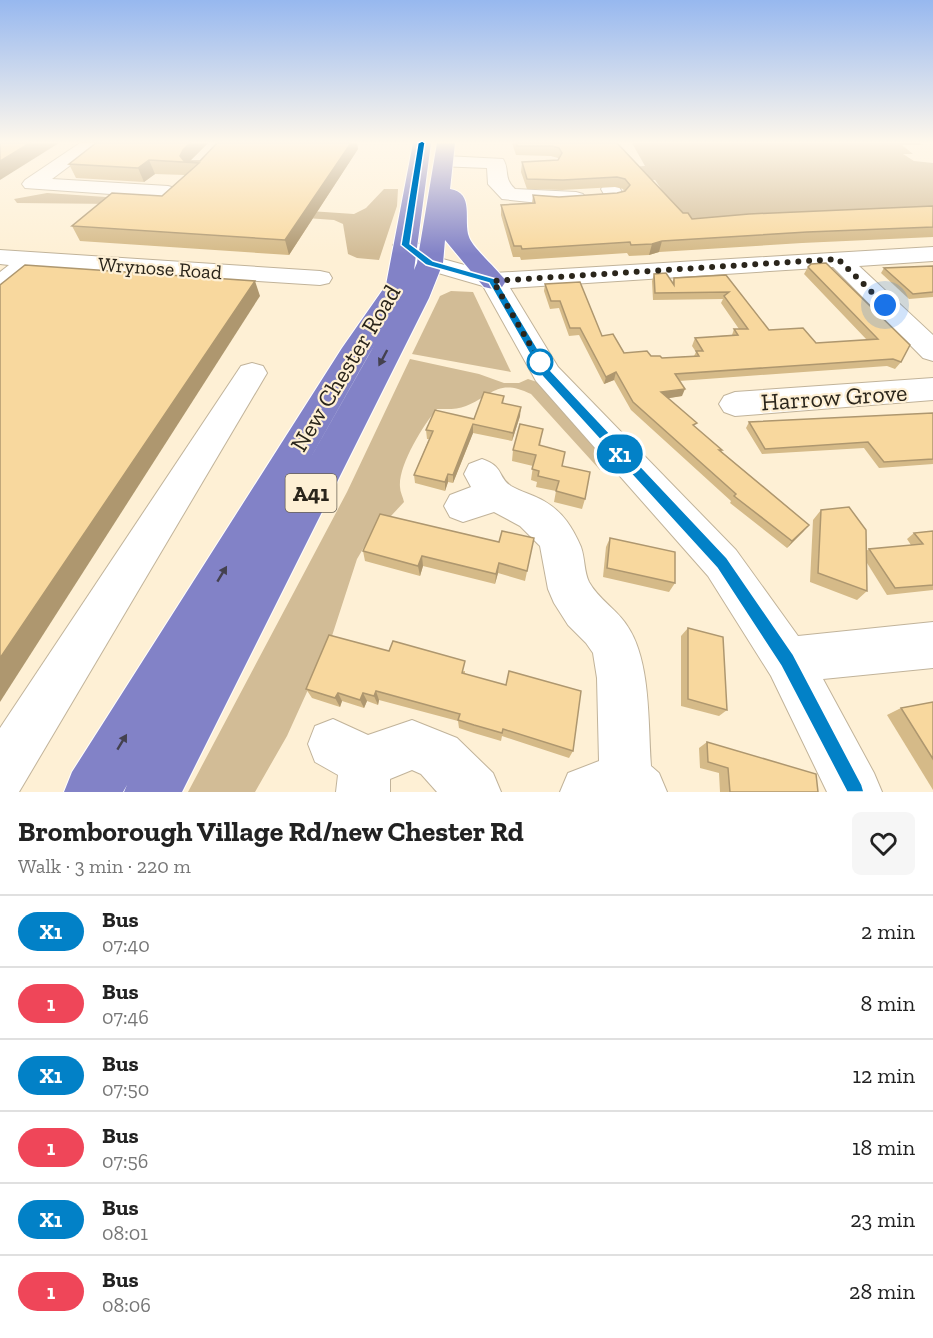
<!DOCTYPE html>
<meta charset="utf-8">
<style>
:root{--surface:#fff;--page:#f6f6f6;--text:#222;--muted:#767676;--line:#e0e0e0}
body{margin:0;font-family:"Zilla Slab",serif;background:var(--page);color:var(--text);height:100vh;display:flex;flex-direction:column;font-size:22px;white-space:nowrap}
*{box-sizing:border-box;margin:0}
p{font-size:20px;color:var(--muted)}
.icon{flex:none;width:33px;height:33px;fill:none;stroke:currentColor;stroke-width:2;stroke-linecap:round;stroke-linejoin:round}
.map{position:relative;height:792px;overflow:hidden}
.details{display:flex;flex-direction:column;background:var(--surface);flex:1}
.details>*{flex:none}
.badge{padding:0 12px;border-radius:20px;font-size:21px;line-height:39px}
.you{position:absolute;width:30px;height:30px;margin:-15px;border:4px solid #fff;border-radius:50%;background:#1a73e8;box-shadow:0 0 0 9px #1a73e833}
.map>.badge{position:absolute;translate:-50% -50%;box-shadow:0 0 0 3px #fff}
.round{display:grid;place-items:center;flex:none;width:63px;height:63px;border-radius:9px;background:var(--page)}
.headline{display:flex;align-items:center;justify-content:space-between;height:102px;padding:0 18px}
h1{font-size:28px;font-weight:700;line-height:45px}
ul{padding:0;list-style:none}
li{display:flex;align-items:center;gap:18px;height:72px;padding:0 18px;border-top:2px solid var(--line)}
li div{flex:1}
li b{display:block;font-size:22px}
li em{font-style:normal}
li .badge{min-width:66px;font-weight:700;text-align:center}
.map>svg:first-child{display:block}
.green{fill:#d2bc96}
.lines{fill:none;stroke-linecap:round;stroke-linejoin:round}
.minor-casing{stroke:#c1b39a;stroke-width:2}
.highway-casing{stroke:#fff;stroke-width:2}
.minor{fill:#fff;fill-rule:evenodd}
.highway{fill:#8282c7;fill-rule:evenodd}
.wall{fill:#d5ba88}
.shaded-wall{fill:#ae976f}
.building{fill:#f8d89e;stroke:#ae976f;stroke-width:1.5}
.oneway{fill:#44414f}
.line{fill:#0281c7;stroke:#fff;stroke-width:1.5}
.walk{stroke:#2a251b;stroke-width:6;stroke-dasharray:0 10.8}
.stop-dot{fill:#fff;stroke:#0281c7;stroke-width:3}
.labels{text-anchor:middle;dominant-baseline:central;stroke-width:4.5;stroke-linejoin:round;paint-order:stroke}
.far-street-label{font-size:20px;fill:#2a251b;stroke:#fef0d5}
.shield{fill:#fef0d5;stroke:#6a6253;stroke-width:1.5}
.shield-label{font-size:22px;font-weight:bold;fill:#2a251b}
.street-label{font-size:24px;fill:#2a251b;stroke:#fef0d5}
</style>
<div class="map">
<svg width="933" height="792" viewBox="0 0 933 792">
<rect width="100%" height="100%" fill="#fef0d5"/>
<g class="green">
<polygon points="632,143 920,143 922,145 902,145 913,154 903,154 914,161 933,163 933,211 684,222 655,180 636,179 613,168 645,166"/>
<polygon points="384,189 398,189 397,206 379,260 357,258 348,254 343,224 334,220 115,204 17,203 14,199 47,193 354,214 366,208"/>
<polygon points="451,291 473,292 511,372 412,354 440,296"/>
<path d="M410 359 479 374 504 383H519L528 379 540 383 610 462 608 467 600 470 531 394C498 378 493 395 466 406 457 410 446 409 437 409 423 425 398 466 400 487 400 492 403 497 404 502L391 516 379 522 357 559 331 639 287 736 255 792H188L347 492Z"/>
</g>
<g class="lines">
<g class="minor-casing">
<g id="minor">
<polygon points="80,143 100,143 52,179 168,186 175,188 178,192 175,196 168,198 25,188 22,184 25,180"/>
<path d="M445 156 503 159C510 170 503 178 515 189L576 192 583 194 586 198 583 202 558 205 502 199 488 184 487 168 438 166 436 162 438 158Z"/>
<polygon points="611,183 618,185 628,203 625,207 618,209 611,207 601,189 604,185"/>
<polygon points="405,238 413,240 439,258 494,273 933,247 933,261 859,266 933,335 933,361 923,358 833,267 510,288 558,367 736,550 798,636 933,622 933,668 823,679 874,773 882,792 827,792 771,676 708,576 536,381 483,286 421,268 393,245 397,240"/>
<polygon points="0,250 320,271 329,273 332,278 329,283 320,285 36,267 9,289 0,292 0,272 9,265 0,264"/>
<polygon points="252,363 263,366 267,373 19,792 0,792 0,728 241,366"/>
<polygon points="933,378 933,400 735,416 724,412 719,404 724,396 735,392"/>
<path d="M482 459C505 467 497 477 511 486 521 492 534 495 544 501 563 512 573 528 581 547 585 558 584 572 589 582 599 600 618 610 628 627 651 662 648 725 651 766L659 773 667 792H560L568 773 599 761 597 678 593 653 586 643 568 625 554 603 548 589 540 546 520 526 494 512 463 522 450 517 444 506 450 495 471 487 464 474 469 464Z"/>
<polygon points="333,719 368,735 412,720 457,738 493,773 501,792 437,792 421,774 412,770 390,779 390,792 336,792 338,775 315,762 308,744 315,726"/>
</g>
</g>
<g class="highway-casing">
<path id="highway" d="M413 143H431L414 270 417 263 437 143H455L450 189C475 193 463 220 469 237 472 247 498 270 506 281L502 287 493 289 484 287 445 240 443 263 429 298 182 792H124L127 785 123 792H64L72 772 342 348 386 285ZM375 344 305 468 368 356Z"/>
</g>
<use href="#minor" class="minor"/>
<use href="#highway" class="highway"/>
</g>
<g class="wall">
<polygon points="95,143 208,143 190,161 200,161 217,143 357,143 358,149 289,255 80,241 72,226 162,196 185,175 155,174 144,182 76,178 69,164 95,144"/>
<polygon points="512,143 617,143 683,213 692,219 933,206 933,237 802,243 659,252 649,255 629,256 627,253 521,260 520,257 513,257 501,215 501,205 532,203 533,195 559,197 617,193 624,191 623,189 615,187 562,190 527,189 521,172 522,162 558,160 559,160 558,158 551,156 516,155"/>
<polygon points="933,266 933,297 909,299 881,273 884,268"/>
<polygon points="808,267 901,362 895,369 887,366 679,381 682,396 668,398 695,427 722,450 721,451 809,525 787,548 730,503 731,501 631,410 614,380 604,384 579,335 569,336 559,308 550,309 544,291 545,284 602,336 624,353 662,358 694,356 696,352 692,346 695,338 732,335 734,329 739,329 721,303 723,299 653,300 652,281 654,274 672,283 674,278 726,275 769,330 816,343 867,340 804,274"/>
<polygon points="504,396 503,404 520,416 512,441 473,433 453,483 448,482 445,491 415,483 414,475 429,439 427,439 426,430 474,419"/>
<polygon points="933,413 933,464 879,468 864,448 762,454 746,428 749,422"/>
<polygon points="541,439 540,446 562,466 585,499 582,509 554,502 556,491 536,487 537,482 531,480 533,466 512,461 513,450"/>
<polygon points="821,510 866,551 869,549 911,545 907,539 914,533 933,531 933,590 887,595 867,563 867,591 857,600 810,582 813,520"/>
<polygon points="534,538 525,581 498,573 495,584 423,566 420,576 365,561 363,551 499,542"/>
<polygon points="610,538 675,583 669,592 603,577 606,547"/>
<polygon points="688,628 727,710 719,716 681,706 681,636"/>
<polygon points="465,671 465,673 573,751 569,758 502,736 501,741 474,733 459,728 458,721 379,700 378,705 367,701 364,708 342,701 340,707 312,698 306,689"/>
<polygon points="933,702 933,790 887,715 901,708"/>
<polygon points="707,742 818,792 720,792 719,773 700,768 699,748"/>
</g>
<g class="shaded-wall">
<polygon points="30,143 59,143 0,180 0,161"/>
<polygon points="190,143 208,143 189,162 182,162 180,156 183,150"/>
<polygon points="351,143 357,143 358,149 289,255 285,240"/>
<polygon points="149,160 155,174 144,182 138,168"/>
<polygon points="662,241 659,252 649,255 652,244"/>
<polygon points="255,281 260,296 0,702 0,658"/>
<polygon points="616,372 614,380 604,384 606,377"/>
<polygon points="685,389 682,396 658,400 661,392"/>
<polygon points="521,407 520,416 512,441 513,433"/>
<polygon points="473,424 473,433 453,483 453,475"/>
<polygon points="448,474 448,482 445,491 445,482"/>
<polygon points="809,525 803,532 787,548 792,541"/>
<polygon points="422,556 423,566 420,576 418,566"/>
<polygon points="499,563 498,573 495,584 496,574"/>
<polygon points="376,691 379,700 378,705 374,696"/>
<polygon points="338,693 342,701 340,707 335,698"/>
<polygon points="363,693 367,701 364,708 360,700"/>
</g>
<g class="building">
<polygon points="0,143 30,143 0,161"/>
<polygon points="96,143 190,143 183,150 180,156 184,161 200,161 217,143 351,143 285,240 72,226 112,193 162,196 199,163 149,160 138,168 69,164"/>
<polygon points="516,143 617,143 683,213 688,213 692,219 749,214 933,206 933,227 807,232 662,241 652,244 631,245 630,242 522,249 521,246 514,246 501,205 535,203 533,195 559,197 617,193 625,191 630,185 625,179 617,177 563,180 527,179 522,162 558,160 562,153 559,148 552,146 517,146"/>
<polygon points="826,263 910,345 901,362 893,359 675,374 685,389 661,392 697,423 693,425 722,450 719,450 809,525 792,541 734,496 736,494 633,402 616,372 606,377 580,328 570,328 560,301 551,301 545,284 580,282 602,336 613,334 624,353 647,351 651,356 660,356 662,358 699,356 696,351 703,351 695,338 738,335 734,329 748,329 724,296 729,292 655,293 654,274 666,273 674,285 674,278 726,275 769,330 803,328 816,343 878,339 808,267 811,264"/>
<polygon points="25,265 255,281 0,658 0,285"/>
<polygon points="933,266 933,292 913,294 884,268"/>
<polygon points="484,392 504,396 502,403 521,407 513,433 473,424 453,475 448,474 445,482 414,475 433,431 426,430 435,410 474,419"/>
<polygon points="933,413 933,459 884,462 868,442 765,449 749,422"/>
<polygon points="520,424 543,429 539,445 565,452 562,466 590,472 585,499 556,491 559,481 538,476 539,471 532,469 536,455 513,450"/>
<polygon points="849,507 866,530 867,591 818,573 821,510"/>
<polygon points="380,514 499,542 502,531 534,538 527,571 499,563 496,574 422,556 418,566 363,551"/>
<polygon points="933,531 933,585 895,588 869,549 923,544 914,533"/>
<polygon points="610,538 675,552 675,583 607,568"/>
<polygon points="688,628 723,637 727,710 688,699"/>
<polygon points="329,635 389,651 393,641 465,661 462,673 506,685 509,671 581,691 573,751 503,729 502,733 474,725 458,720 460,714 376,691 374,696 363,693 360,700 338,693 335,698 306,689"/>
<polygon points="933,702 933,759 901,708"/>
<polygon points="707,742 816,774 818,792 730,792 728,768 708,762"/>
</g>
<defs><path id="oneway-solid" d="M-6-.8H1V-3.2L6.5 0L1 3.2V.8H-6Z" transform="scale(1.5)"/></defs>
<g class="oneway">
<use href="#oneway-solid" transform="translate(383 358) rotate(118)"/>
<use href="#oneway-solid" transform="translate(222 574) rotate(-59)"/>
<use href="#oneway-solid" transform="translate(122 742) rotate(-59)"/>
</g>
<linearGradient id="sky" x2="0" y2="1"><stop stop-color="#97b8ef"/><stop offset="0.56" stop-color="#fff8ec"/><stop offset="1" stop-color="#fff8ec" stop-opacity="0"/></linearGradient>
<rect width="933" height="254" fill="url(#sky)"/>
<polygon class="line" points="422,141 425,143 410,244 433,261 496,279 551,371 727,558 793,654 862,785 864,792 847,792 781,666 717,568 543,377 489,283 426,265 401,245 418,143"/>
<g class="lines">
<polyline class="walk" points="540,362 493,281 838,259 885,305"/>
</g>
<circle class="stop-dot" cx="540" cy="362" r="12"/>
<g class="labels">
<g class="far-street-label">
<text transform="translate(160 268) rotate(4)">Wrynose Road</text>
</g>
<rect class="shield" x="285.5" y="474" width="51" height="38" rx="4.5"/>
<g class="shield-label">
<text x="311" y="493">A41</text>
</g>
<g class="street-label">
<text transform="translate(345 368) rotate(-59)">New Chester Road</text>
<text transform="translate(834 397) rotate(-4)">Harrow Grove</text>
</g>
</g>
</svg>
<div class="you" style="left:885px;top:305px"></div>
<b class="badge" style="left:620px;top:454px;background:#0281c7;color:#fff">X1</b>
</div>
<section class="details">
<div class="headline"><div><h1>Bromborough Village Rd/new Chester Rd</h1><p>Walk · 3 min · 220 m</p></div><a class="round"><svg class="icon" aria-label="heart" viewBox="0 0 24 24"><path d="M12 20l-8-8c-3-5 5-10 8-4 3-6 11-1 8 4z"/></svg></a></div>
<ul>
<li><span class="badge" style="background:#0281c7;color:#fff">X1</span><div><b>Bus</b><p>07:40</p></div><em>2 min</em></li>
<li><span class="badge" style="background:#ef4659;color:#fff">1</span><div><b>Bus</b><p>07:46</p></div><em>8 min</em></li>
<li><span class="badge" style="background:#0281c7;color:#fff">X1</span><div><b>Bus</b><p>07:50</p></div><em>12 min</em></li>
<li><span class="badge" style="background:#ef4659;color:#fff">1</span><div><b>Bus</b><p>07:56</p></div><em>18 min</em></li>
<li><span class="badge" style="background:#0281c7;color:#fff">X1</span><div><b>Bus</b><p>08:01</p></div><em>23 min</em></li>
<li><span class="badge" style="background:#ef4659;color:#fff">1</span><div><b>Bus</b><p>08:06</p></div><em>28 min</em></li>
</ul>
</section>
